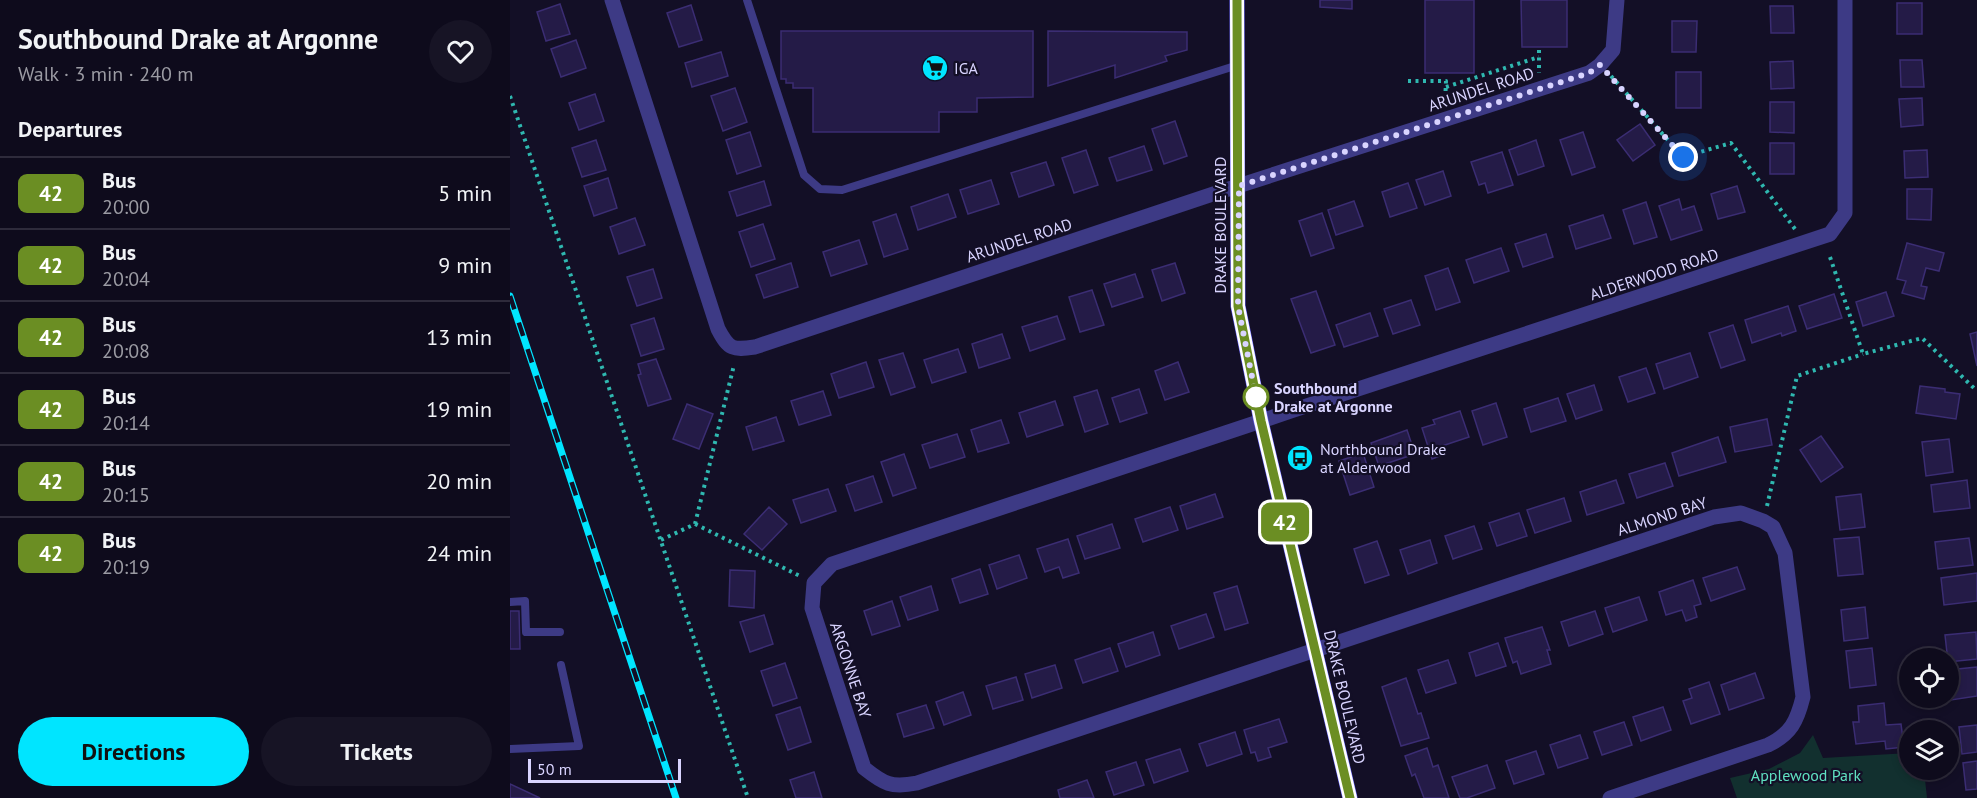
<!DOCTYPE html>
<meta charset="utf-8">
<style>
:root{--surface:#0e0b1c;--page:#171425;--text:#f1f3f6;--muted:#9b9ba3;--line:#2e2b3b;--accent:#00e5ff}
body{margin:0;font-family:"PT Sans",sans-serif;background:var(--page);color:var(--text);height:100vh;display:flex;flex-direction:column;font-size:22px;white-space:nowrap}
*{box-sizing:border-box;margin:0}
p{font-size:20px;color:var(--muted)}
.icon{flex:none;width:33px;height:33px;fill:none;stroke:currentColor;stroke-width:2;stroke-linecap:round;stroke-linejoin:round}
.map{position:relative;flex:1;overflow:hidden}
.sheet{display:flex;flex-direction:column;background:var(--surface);width:510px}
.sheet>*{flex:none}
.badge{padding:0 12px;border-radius:9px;font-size:21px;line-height:39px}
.buttons{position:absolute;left:1389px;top:648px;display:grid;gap:12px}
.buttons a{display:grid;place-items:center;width:60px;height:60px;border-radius:50%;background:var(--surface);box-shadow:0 3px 9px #0003,0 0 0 2px var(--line);font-size:30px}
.scale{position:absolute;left:18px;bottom:15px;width:153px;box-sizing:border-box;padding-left:6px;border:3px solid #d9d4ff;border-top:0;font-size:16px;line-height:21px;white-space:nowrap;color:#d9d4ff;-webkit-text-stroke:4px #130f26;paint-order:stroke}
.you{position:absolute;width:30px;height:30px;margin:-15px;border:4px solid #fff;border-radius:50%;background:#1a73e8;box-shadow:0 0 0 9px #1a73e833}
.map>.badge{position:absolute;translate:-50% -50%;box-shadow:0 0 0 3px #fff}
h2{padding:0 18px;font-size:22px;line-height:54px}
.round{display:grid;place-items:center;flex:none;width:63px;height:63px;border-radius:32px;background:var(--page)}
.headline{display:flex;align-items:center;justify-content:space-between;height:102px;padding:0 18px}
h1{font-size:28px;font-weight:600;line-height:45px}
.action{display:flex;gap:12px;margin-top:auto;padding:12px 18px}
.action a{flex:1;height:69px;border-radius:36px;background:var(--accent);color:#111;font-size:24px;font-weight:600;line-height:69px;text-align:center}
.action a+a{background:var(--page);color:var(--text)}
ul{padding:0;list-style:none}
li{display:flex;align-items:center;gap:18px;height:72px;padding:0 18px;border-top:2px solid var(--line)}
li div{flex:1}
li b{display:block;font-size:22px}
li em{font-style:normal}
li .badge{min-width:66px;font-weight:700;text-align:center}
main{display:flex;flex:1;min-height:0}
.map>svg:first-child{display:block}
.green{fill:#12302f}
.building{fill:#241b47;stroke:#3b2d73;stroke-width:1.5}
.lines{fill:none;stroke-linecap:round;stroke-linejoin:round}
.path{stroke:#2fb8b0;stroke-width:4;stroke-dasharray:3 4.5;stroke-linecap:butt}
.lane{stroke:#3d3a85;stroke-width:8}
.street{stroke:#3d3a85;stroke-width:15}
.secondary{stroke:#6f6bff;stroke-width:15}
.rail-casing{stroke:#00e5ff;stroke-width:7}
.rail{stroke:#130f26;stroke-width:4.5;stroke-dasharray:14;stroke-linecap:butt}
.line-casing{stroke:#fff;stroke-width:14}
.line{stroke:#6b8e23;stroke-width:9}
.walk{stroke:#d9d4ff;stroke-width:6;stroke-dasharray:0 10.8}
.stop-dot{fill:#fff;stroke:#6b8e23;stroke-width:3}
.labels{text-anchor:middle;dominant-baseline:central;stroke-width:4.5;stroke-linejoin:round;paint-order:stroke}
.poi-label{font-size:16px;fill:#d9d4ff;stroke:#130f26;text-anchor:start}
.street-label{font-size:16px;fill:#d9d4ff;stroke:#130f26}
.stop-label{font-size:16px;font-weight:bold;fill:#d9d4ff;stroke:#130f26;text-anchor:start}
.park-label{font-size:16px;fill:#5fe0c0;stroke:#130f26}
</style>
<main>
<section class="sheet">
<div class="headline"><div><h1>Southbound Drake at Argonne</h1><p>Walk · 3 min · 240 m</p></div><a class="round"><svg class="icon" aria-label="heart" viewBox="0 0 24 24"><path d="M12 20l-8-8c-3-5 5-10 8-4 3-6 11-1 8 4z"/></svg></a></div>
<h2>Departures</h2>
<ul>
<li><span class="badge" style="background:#6b8e23;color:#fff">42</span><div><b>Bus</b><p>20:00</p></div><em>5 min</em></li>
<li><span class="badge" style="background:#6b8e23;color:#fff">42</span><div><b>Bus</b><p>20:04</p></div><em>9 min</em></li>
<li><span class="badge" style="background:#6b8e23;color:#fff">42</span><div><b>Bus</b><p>20:08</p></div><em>13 min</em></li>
<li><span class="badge" style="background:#6b8e23;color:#fff">42</span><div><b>Bus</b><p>20:14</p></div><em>19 min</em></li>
<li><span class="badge" style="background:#6b8e23;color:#fff">42</span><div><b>Bus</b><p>20:15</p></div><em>20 min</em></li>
<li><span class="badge" style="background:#6b8e23;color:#fff">42</span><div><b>Bus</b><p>20:19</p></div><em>24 min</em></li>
</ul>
<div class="action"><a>Directions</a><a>Tickets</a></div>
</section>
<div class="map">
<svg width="1467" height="798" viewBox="0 0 1467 798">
<rect width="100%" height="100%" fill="#130f26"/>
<polygon class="green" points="1303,735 1313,758 1399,753 1400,770 1414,770 1417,798 1227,798 1220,778 1259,769 1290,753"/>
<g class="building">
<polygon points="810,0 842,0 842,9 810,7"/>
<rect x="915" y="0" width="49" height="73"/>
<polygon points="1011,0 1057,0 1057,47 1012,47"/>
<rect x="1387" y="3" width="25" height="31"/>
<polygon points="50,4 60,34 36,41 27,12"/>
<polygon points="181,5 192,40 169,47 157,13"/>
<polygon points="1260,6 1283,6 1284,33 1261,33"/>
<polygon points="1162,21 1187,21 1186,52 1162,52"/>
<polygon points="271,31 523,31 523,97 467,98 467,112 429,112 429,132 303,132 303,88 283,88 283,83 276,83 276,79 271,79"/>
<polygon points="538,31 677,32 677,50 655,56 657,61 605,78 605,65 538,86"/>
<polygon points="66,40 76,68 51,77 41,49"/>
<polygon points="211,52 218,76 182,87 175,63"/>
<polygon points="1390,60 1412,60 1414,87 1391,87"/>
<polygon points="1283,61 1284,88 1261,89 1260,62"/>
<rect x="1166" y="72" width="25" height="36"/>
<polygon points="225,88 237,122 213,131 201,96"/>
<polygon points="85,94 94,121 69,130 59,103"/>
<polygon points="1412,98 1413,125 1391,127 1389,99"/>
<polygon points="1260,102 1284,102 1284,133 1260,132"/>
<polygon points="665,121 677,156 654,164 642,129"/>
<polygon points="1130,124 1145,145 1123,161 1107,140"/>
<polygon points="240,132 251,166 227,174 216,140"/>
<polygon points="1073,132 1085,167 1062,175 1050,140"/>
<polygon points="86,140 96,170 72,177 62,148"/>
<polygon points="1026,140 1034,166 1008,175 999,150"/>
<rect x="1260" y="143" width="24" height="31"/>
<polygon points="634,146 642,170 607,181 599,158"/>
<polygon points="576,150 588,185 564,193 552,158"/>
<polygon points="1417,150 1418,177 1395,178 1394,151"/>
<polygon points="992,152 1003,185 978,193 975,183 969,185 961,162"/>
<polygon points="536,162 544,185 509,197 501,173"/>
<polygon points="933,171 941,196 915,205 906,180"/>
<polygon points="98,178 107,208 84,216 74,186"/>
<polygon points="481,180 489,204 458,214 450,190"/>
<polygon points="254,181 261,205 227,216 219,192"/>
<polygon points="898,183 907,208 880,217 872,192"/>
<polygon points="1227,186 1235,212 1208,219 1201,194"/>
<polygon points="1397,189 1422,189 1421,220 1397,219"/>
<polygon points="438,194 446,217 408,230 401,207"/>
<polygon points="1169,199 1172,210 1184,206 1192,230 1161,240 1149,206"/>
<polygon points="844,201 853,226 826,235 818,210"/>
<polygon points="1136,202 1147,237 1124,244 1113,210"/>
<polygon points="812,213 824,248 801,256 789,221"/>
<polygon points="386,214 398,249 374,257 363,222"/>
<polygon points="1093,215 1101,238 1066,249 1059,226"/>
<polygon points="125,218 135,245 109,254 100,227"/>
<polygon points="253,224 265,259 241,267 229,232"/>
<polygon points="1036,234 1043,257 1013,267 1005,244"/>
<polygon points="349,240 357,264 321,276 313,252"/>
<polygon points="1397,243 1434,253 1429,271 1416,268 1411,286 1417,287 1414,299 1392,293 1396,281 1387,279"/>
<polygon points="991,248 999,271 964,283 956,260"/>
<polygon points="281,263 288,287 254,298 246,275"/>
<polygon points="665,263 675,293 652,301 642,270"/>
<polygon points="938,268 950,302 926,310 915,276"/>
<polygon points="143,269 152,298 127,306 117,277"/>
<polygon points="625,274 633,297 602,307 594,284"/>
<polygon points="582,290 594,325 570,332 559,297"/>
<polygon points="806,291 825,345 801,353 781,299"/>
<polygon points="1376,292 1384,316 1353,326 1346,302"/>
<polygon points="1324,294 1332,318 1297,329 1289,306"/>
<polygon points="901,300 910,325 883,334 874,309"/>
<polygon points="1278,306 1286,331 1272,336 1271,333 1242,343 1235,320"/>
<polygon points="860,313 868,336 834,347 826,325"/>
<polygon points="547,316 555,339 520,351 512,327"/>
<polygon points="144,318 154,349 131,356 121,325"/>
<polygon points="1223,325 1235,360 1211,368 1199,333"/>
<polygon points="1467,332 1467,366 1460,334"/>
<polygon points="492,334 500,358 469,368 462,344"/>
<polygon points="448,349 456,372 422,383 414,360"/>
<polygon points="393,353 405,387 381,395 369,360"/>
<polygon points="1180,353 1188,377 1154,389 1146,364"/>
<polygon points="146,359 161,399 138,406 128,375 131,374 128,364"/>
<polygon points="356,362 364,387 329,398 321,374"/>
<polygon points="668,362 679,392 655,400 645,371"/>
<polygon points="1136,368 1145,393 1118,402 1109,377"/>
<polygon points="1084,385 1092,410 1066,419 1057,394"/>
<polygon points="1410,386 1435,389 1435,392 1450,394 1446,419 1406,413"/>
<polygon points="629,389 637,413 610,422 602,398"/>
<polygon points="587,390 598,424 575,432 564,397"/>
<polygon points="313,391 321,415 289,425 281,401"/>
<polygon points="1048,398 1056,421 1021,432 1014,409"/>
<polygon points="545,401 553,425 517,437 509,413"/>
<polygon points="986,403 997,437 973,445 962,411"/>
<polygon points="177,404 203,414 189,449 163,439"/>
<polygon points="950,411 959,437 932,446 935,454 922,459 912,428 925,424 923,420"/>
<polygon points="266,417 274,441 243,450 236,427"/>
<polygon points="1257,419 1262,445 1225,452 1220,427"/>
<polygon points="491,420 499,443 468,452 461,430"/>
<polygon points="897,430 905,454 869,466 861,443"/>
<polygon points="447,434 455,457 420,468 412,445"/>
<polygon points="1311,436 1333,467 1311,482 1290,450"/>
<polygon points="1208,437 1216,462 1169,476 1162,453"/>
<polygon points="1439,439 1443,472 1416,476 1412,442"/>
<polygon points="853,453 864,487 840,495 829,461"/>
<polygon points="394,454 406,488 383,496 371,462"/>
<polygon points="1155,463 1163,486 1127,498 1119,474"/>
<polygon points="363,476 372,502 345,511 336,485"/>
<polygon points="1106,480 1114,503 1077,515 1070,492"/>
<polygon points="1457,480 1460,508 1424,512 1421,485"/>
<polygon points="318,489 326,511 291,523 283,500"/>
<polygon points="705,494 713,517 677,529 670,506"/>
<polygon points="1351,494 1355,527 1330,530 1326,497"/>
<polygon points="1054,498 1061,521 1025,533 1017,510"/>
<polygon points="259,507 277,524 252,550 234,534"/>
<polygon points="660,507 668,530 633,542 625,519"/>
<polygon points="1009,513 1017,536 987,546 979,523"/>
<polygon points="602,524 610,548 575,559 567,536"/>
<polygon points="964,526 972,549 943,559 935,536"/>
<polygon points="1349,537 1353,574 1328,576 1324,539"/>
<polygon points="1459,538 1463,565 1428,569 1425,542"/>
<polygon points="558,539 569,573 553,578 549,567 535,572 527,549"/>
<polygon points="920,540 927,563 898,574 890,550"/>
<polygon points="867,541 879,575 855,583 844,549"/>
<polygon points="509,555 517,578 487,589 479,565"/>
<polygon points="1227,567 1235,589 1201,601 1193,578"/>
<polygon points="470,569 478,594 450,603 442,579"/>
<polygon points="220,570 245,571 244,608 219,606"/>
<polygon points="1467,573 1467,601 1434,605 1431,578"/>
<polygon points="1183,580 1191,604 1184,606 1187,617 1176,621 1172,610 1156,615 1149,592"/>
<polygon points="421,586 428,610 398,620 390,597"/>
<polygon points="727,586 738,623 715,630 704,593"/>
<polygon points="1129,597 1137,620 1103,632 1095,608"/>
<polygon points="382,601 390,626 362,635 354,611"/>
<polygon points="1355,607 1358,638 1334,641 1331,610"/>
<polygon points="0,611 9,611 10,649 0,649"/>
<polygon points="1085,611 1093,634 1059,646 1051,622"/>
<polygon points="696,614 704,637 669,649 661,626"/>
<polygon points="254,615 263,644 240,652 230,622"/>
<polygon points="1032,627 1040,650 1037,650 1041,664 1011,674 1007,661 1003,663 995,638"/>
<polygon points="643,632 650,655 616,667 608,644"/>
<polygon points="1466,632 1467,659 1438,662 1435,635"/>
<polygon points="988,643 996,666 966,676 959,653"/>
<polygon points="600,648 608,671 573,683 565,660"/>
<polygon points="1362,648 1366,685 1340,688 1336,651"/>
<polygon points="938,660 946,683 916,693 908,670"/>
<polygon points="275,663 287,698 263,706 251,671"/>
<polygon points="545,665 552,688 522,698 515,674"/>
<polygon points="1467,667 1467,696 1441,700 1438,670"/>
<polygon points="1245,673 1254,698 1219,710 1211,685"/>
<polygon points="506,677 513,700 483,709 476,686"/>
<polygon points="896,678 908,714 911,713 919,738 891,746 872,687"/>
<polygon points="1199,682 1210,714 1181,724 1173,701 1182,698 1179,689"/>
<polygon points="453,692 461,715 434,725 426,702"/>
<polygon points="1374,703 1376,725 1391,724 1394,747 1376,749 1375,741 1346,744 1343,722 1349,722 1348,706"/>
<polygon points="416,705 424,728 394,737 387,714"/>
<polygon points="290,707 301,742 278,750 266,715"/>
<polygon points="1153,707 1161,730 1131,741 1123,717"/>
<polygon points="769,719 777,742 758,748 761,757 748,761 745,752 741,753 734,730"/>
<polygon points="1114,722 1122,745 1092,755 1084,732"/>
<polygon points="1467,725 1467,752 1452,754 1449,727"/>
<polygon points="725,732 732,754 697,766 689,744"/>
<polygon points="1070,735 1078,758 1048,768 1040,745"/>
<polygon points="917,748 923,767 928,765 939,798 914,798 905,774 902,776 895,756"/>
<polygon points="670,749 678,771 644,783 636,760"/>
<polygon points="1026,751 1034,774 1004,784 996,761"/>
<polygon points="1467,761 1467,789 1456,790 1453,763"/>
<polygon points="626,762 634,785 604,795 596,772"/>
<polygon points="977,765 985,788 957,798 950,798 942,777"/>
<polygon points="304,772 312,798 286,798 280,780"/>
<polygon points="577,780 584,798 550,798 548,790"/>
<polygon points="0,784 30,798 0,798"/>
</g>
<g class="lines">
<g class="path">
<polyline points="1029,50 1029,73"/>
<polyline points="1101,76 1173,157 1221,143 1285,229"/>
<polyline points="898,81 936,81 935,103"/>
<polyline points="936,87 1029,57"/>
<polyline points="0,96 238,798"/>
<polyline points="1320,257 1353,354 1412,338 1467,391"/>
<polyline points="1257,506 1287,376 1353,354"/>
<polyline points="185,524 290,576"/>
<polyline points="151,540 185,524 224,365"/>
</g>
<g class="lane">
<polyline points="237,0 294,175 310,189 332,190 728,65"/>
<polyline points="0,602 15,601 16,632 50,632"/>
<polyline points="0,749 69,746 51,665"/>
</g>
<g class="street">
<path d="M102 0 208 329C219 350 223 350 245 347L703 194 1079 73 1090 65 1103 50 1107 0"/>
<path d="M1100 798 1258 745C1281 734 1287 721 1293 697L1275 553 1263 527 1253 521 1231 513 1204 517 407 783C381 788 374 784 354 768L302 608 304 583 322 564 781 411 1320 234 1335 213V0"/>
</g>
<polyline class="secondary" points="727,0 728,306 751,421 840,798"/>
<g class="rail-casing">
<polyline id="rail" points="0,296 166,798"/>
</g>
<use href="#rail" class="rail"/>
</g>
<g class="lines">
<g class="line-casing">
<polyline id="line" points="727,0 728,306 751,421 840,798"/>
</g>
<use href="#line" class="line"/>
<polyline class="walk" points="746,397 728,306 729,186 1079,73 1090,65 1173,157"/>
</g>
<defs>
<g id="supermarket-disc" transform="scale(1.35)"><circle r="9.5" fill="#00e5ff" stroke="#130f26"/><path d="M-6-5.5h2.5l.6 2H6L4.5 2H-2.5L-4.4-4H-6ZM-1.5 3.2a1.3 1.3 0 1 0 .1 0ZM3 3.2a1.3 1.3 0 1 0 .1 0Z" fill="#111"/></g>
<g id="bus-disc" transform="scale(1.35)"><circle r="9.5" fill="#00e5ff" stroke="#130f26"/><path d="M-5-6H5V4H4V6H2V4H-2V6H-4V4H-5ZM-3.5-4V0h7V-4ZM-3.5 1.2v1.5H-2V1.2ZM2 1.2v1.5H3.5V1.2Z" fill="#111"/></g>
</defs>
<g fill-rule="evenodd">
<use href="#supermarket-disc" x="425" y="68"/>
<use href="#bus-disc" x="790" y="458"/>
</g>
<circle class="stop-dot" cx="746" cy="397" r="12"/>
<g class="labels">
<g class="poi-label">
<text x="444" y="68">IGA</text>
<text x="810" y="449">Northbound Drake<tspan x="810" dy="18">at Alderwood</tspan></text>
</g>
<g class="street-label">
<text transform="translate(971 89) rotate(-18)">ARUNDEL ROAD</text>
<text transform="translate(710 225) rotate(-90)">DRAKE BOULEVARD</text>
<text transform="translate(509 240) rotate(-18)">ARUNDEL ROAD</text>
<text transform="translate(1144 274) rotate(-18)">ALDERWOOD ROAD</text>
<text transform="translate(1152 516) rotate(-18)">ALMOND BAY</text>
<text transform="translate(341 670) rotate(72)">ARGONNE BAY</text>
<text transform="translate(835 697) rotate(77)">DRAKE BOULEVARD</text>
</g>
<g class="stop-label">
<text x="764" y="388">Southbound<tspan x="764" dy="18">Drake at Argonne</tspan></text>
</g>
<g class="park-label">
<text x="1296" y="775">Applewood Park</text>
</g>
</g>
</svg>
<div class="buttons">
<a><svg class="icon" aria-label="locate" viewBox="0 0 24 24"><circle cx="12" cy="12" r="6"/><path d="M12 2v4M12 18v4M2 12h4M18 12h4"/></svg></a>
<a><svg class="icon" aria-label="layers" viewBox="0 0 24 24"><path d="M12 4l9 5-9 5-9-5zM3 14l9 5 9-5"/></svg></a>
</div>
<div class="scale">50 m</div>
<div class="you" style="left:1173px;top:157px"></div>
<b class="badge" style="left:775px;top:522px;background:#6b8e23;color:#fff">42</b>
</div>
</main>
